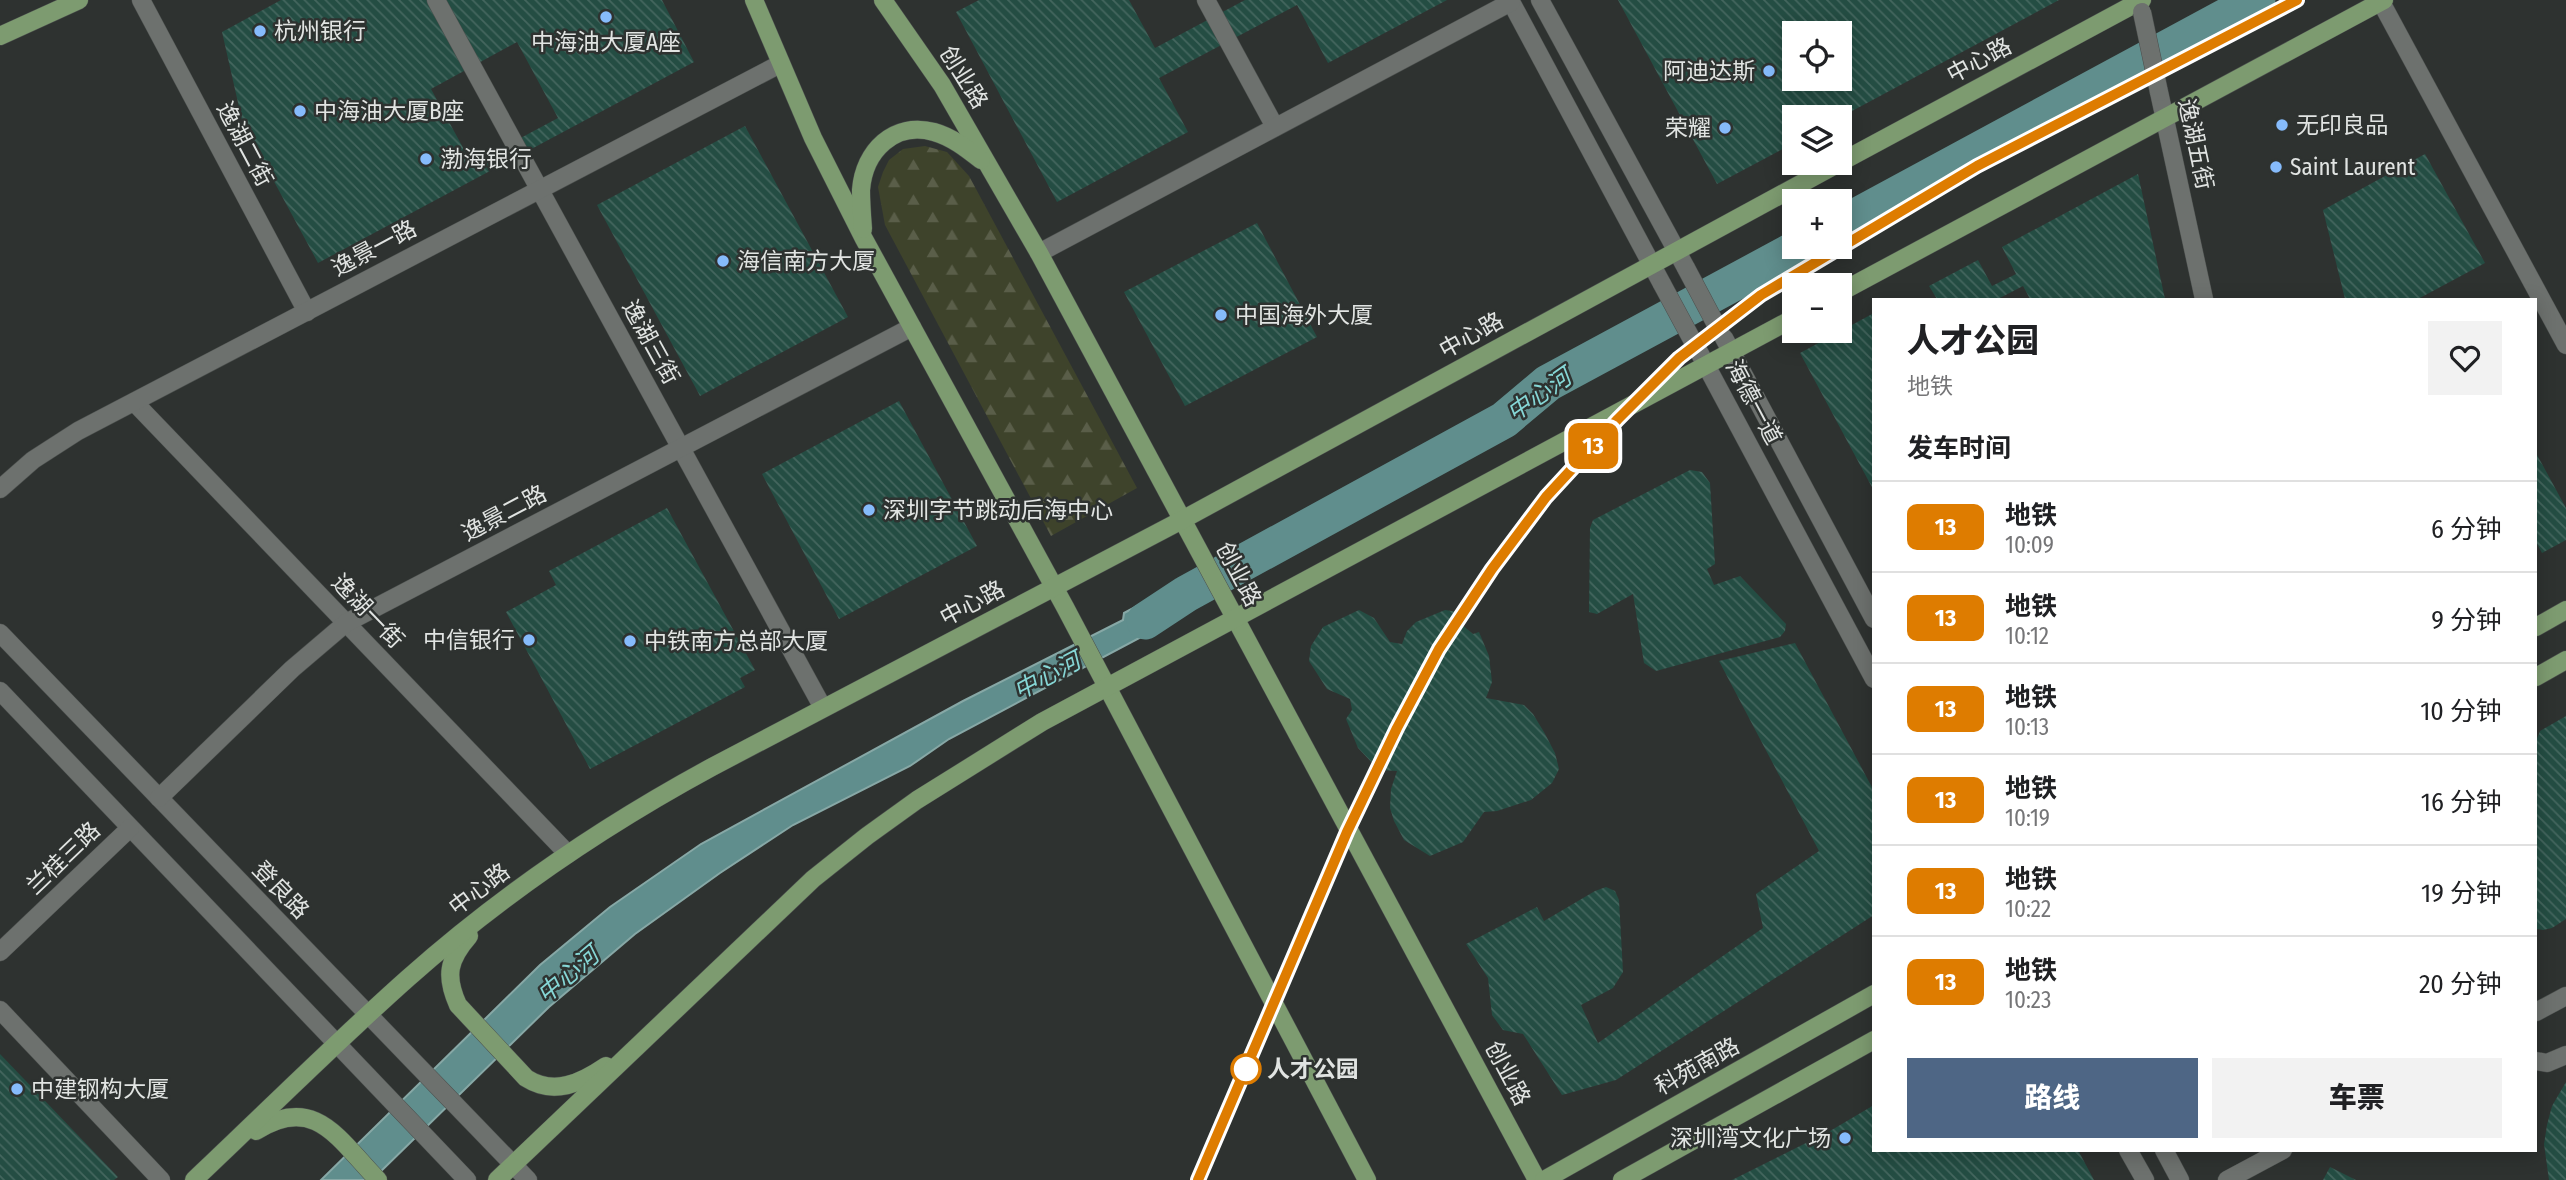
<!DOCTYPE html>
<html lang="zh">
<meta charset="utf-8">
<style>
:root{--surface:#fff;--page:#f2f2f2;--text:#202124;--muted:#757577;--line:#e0e0e0;--accent:#4e6685}
body{margin:0;font-family:"Fira Sans Condensed","Noto Sans SC",sans-serif;background:var(--page);color:var(--text);height:100vh;display:flex;flex-direction:column;font-size:26px;white-space:nowrap}
*{box-sizing:border-box;margin:0}
p{font-size:23px;color:var(--muted)}
.icon{flex:none;width:38px;height:38px;fill:none;stroke:currentColor;stroke-width:2;stroke-linecap:round;stroke-linejoin:round}
.map{position:relative;flex:1;overflow:hidden}
.sheet{position:absolute;left:1872px;top:298px;width:665px;height:854px;display:flex;flex-direction:column;background:var(--surface);border-radius:0px;box-shadow:0 4px 18px #0003}
.sheet>*{flex:none}
.badge{padding:0 14px;border-radius:10px;font-size:24px;line-height:46px}
.controls{position:absolute;left:1782px;top:21px;display:grid;gap:14px}
.controls a{display:grid;place-items:center;width:70px;height:70px;border-radius:0px;background:var(--surface);box-shadow:0 4px 18px #0003;font-size:35px}
.map>.badge{position:absolute;translate:-50% -50%;box-shadow:0 0 0 4px #fff}
h2{padding:0 35px;font-size:26px;line-height:63px}
.round{display:grid;place-items:center;flex:none;width:74px;height:74px;border-radius:0px;background:var(--page)}
.headline{display:flex;align-items:center;justify-content:space-between;height:119px;padding:0 35px}
h1{font-size:33px;font-weight:800;line-height:52px}
.cta{display:flex;gap:14px;margin-top:auto;padding:14px 35px}
.cta a{flex:1;height:80px;border-radius:0px;background:var(--accent);color:#fff;font-size:28px;font-weight:800;line-height:80px;text-align:center}
.cta a+a{background:var(--page);color:var(--text)}
ul{padding:0;list-style:none}
li{display:flex;align-items:center;gap:21px;height:91px;padding:0 35px;border-top:2px solid var(--line)}
li div{flex:1}
li b{display:block;font-size:26px}
li em{font-style:normal}
li .badge{min-width:77px;font-weight:700;text-align:center}
.map>svg:first-child{display:block}
.forest{fill:url(#forest-firs)}
.water{fill:#608e8d;stroke:#87a8a6;stroke-width:2}
.lines{fill:none;stroke-linecap:round;stroke-linejoin:round}
.river{stroke:#608e8d;stroke-width:37}
.building{fill:url(#building-back-hatch);fill-rule:evenodd}
.minor-casing{stroke:#4b4f4d;stroke-width:19}
.major-casing{stroke:#4b4f4d;stroke-width:19}
.minor{stroke:#6d716e;stroke-width:18}
.major{stroke:#7d9b70;stroke-width:18}
.minor-bridge-casing{stroke:#4b4f4d;stroke-width:19;stroke-linecap:butt}
.minor-bridge{stroke:#6d716e;stroke-width:18}
.line-casing{stroke:#fff;stroke-width:16}
.line{stroke:#de7c00;stroke-width:10}
.poi-dot{fill:#86bbfb;stroke:#2e3230;stroke-width:2.5}
.stop-dot{fill:#fff;stroke:#de7c00;stroke-width:3.5}
.labels{text-anchor:middle;dominant-baseline:central;stroke-width:5;stroke-linejoin:round;paint-order:stroke}
.poi-label{font-size:23px;fill:#e1e4e2;stroke:#2e3230;text-anchor:start}
.street-label{font-size:23px;fill:#e1e4e2;stroke:#2e3230}
.stop-label{font-size:23px;font-weight:bold;fill:#e1e4e2;stroke:#2e3230;text-anchor:start}
.water-label{font-size:24px;font-style:italic;fill:#86d7d6;stroke:#2e3230}
</style>
<div class="map">
<svg width="2566" height="1180" viewBox="0 0 2566 1180">
<defs>
<pattern id="forest-firs" width="22" height="20" patternUnits="userSpaceOnUse" patternTransform="scale(1.75)"><rect width="22" height="20" fill="#3e432b"/><path d="M5 1l3.5 6h-7zM16 11l3.5 6h-7z" fill="#5a5e49"/></pattern>
<pattern id="building-back-hatch" width="6" height="6" patternUnits="userSpaceOnUse" patternTransform="scale(1.75)"><rect width="6" height="6" fill="#244d43"/><path d="M-1 5l2 2M0 0l6 6M5-1l2 2" fill="none" stroke="#44665e"/></pattern>
</defs>
<rect width="100%" height="100%" fill="#2e3230"/>
<polygon class="forest" points="925,146 947,152 969,176 1137,488 1051,536 885,225 878,187 883,172 889,160 903,149"/>
<polygon class="water" points="1180,583 1194,609 949,739 910,766 793,825 720,873 635,934 549,1007 372,1180 321,1180 540,965 610,907 701,844 963,701 1123,620 1124,613"/>
<g class="lines">
<g class="river">
<polyline points="1839,226 2257,0"/>
<polyline points="1145,621 1186,594 1504,420 1548,383 1800,247"/>
</g>
</g>
<g class="building">
<path d="M281 0H662L694 62 318 263 257 150 246 138 222 32ZM517 42 558 118 472 164 431 89Z"/>
<polygon points="979,0 1129,0 1155,48 1245,0 1447,0 1328,63 1297,5 1159,78 1188,132 1057,202 956,12"/>
<path d="M1618 0H2059L1839 118 1794 117V143L1717 184ZM1794 33H1839V79H1794Z"/>
<polygon points="745,126 848,317 700,396 597,205"/>
<polygon points="2425,154 2485,263 2418,299 2345,299 2323,210"/>
<polygon points="2138,174 2165,299 2030,299 2023,286 1998,299 1937,299 1929,286 1978,260 1992,286 2016,274 2002,247"/>
<polygon points="1257,223 1317,337 1185,406 1124,292"/>
<polygon points="1874,313 1874,491 1800,353"/>
<polygon points="899,401 977,546 839,619 762,474"/>
<polygon points="2536,453 2566,508 2566,540 2542,553 2536,542"/>
<polygon points="1690,470 1702,472 1710,483 1715,564 1707,569 1714,585 1740,576 1786,624 1785,631 1780,637 1656,671 1644,663 1633,594 1597,614 1589,612 1590,528 1593,520"/>
<polygon points="667,508 755,670 740,678 745,687 590,769 506,612 556,585 549,571"/>
<polygon points="1359,610 1374,618 1390,642 1402,644 1407,631 1416,622 1445,610 1458,612 1455,619 1473,634 1479,632 1489,656 1492,682 1486,698 1524,705 1533,714 1544,732 1555,753 1559,769 1552,783 1531,800 1497,811 1484,812 1463,842 1430,856 1404,840 1394,821 1390,808 1391,789 1397,771 1379,770 1358,748 1346,719 1352,710 1350,699 1327,689 1309,661 1311,646 1323,627"/>
<polygon points="1795,643 1874,791 1874,915 1616,1080 1562,1095 1523,1034 1503,1030 1492,1015 1488,978 1466,944 1537,907 1544,921 1595,891 1606,887 1615,891 1619,900 1623,972 1613,988 1581,1005 1598,1043 1763,928 1756,894 1819,851 1719,661"/>
<polygon points="2566,716 2566,919 2552,928 2543,930 2536,929 2536,741 2540,731"/>
<polygon points="0,1054 118,1177 114,1180 0,1180"/>
<polygon points="2566,1082 2566,1180 2549,1180 2544,1144 2547,1125 2552,1106"/>
<polygon points="1874,1105 1874,1150 2078,1150 2094,1180 1732,1180 1830,1131"/>
<polygon points="2330,1167 2356,1180 2323,1180"/>
</g>
<g class="lines">
<g class="minor-casing">
<g id="minor">
<polyline points="141,0 307,312"/>
<polyline points="436,0 823,708"/>
<polyline points="1206,0 1275,127"/>
<polyline points="1510,0 1662,284"/>
<polyline points="1540,0 1686,268"/>
<polyline points="2381,2 2566,345"/>
<polyline points="2159,92 2204,299"/>
<polyline points="1039,253 1511,2"/>
<polyline points="1724,338 1874,619"/>
<polyline points="1699,352 1874,679"/>
<polyline points="134,402 568,854"/>
<polyline points="0,489 33,460 78,431 780,64"/>
<polyline points="0,633 528,1180"/>
<polyline points="0,691 467,1180"/>
<polyline points="159,798 292,669 346,623 912,327"/>
<polyline points="0,952 130,828"/>
<polyline points="0,1010 161,1180"/>
<polyline points="2536,1012 2566,996"/>
<polyline points="2536,1061 2547,1063 2566,1055"/>
<polyline points="2128,1150 2145,1180"/>
<polyline points="2164,1150 2180,1180"/>
<polyline points="2227,1180 2283,1150"/>
</g>
</g>
<g class="major-casing">
<g id="major">
<polyline points="754,0 813,138 864,239 1065,607 1367,1180"/>
<polyline points="883,0 942,85 1039,253 1537,1180"/>
<polyline points="0,36 79,0"/>
<polyline points="1839,163 2142,0"/>
<path d="M863 229C862 216 861 203 861 190 864 151 894 121 934 132 952 137 967 149 981 160"/>
<polyline points="1839,293 2384,0"/>
<polyline points="2536,627 2566,610"/>
<polyline points="2536,677 2566,660"/>
<path d="M469 936C448 960 445 976 458 1005L526 1078C554 1096 581 1083 606 1066"/>
<path d="M256 1131C315 1093 339 1140 378 1180"/>
<path d="M194 1180C265 1113 334 1044 407 979 499 897 603 826 712 767L1182 520 1839 163"/>
<polyline points="497,1180 813,879 867,836 917,800 1042,722 1794,318"/>
<polyline points="1544,1180 1874,994"/>
<polyline points="1622,1180 1874,1040"/>
</g>
</g>
<use href="#minor" class="minor"/>
<use href="#major" class="major"/>
<g class="minor-bridge-casing">
<g id="minor-bridge">
<polyline points="2142,12 2159,92"/>
<polyline points="1686,268 1721,334"/>
<polyline points="1662,284 1697,349"/>
</g>
</g>
<use href="#minor-bridge" class="minor-bridge"/>
</g>
<g class="lines">
<g class="line-casing">
<polyline id="line" points="1198,1180 1347,832 1397,728 1439,649 1492,569 1546,497 1618,419 1679,358 1761,295 1977,166 2297,0"/>
</g>
<use href="#line" class="line"/>
</g>
<g class="poi-dot">
<circle cx="606" cy="17" r="7"/>
<circle cx="260" cy="31" r="7"/>
<circle cx="1769" cy="71" r="7"/>
<circle cx="300" cy="111" r="7"/>
<circle cx="2282" cy="125" r="7"/>
<circle cx="1725" cy="128" r="7"/>
<circle cx="426" cy="159" r="7"/>
<circle cx="2276" cy="167" r="7"/>
<circle cx="723" cy="261" r="7"/>
<circle cx="1221" cy="315" r="7"/>
<circle cx="869" cy="510" r="7"/>
<circle cx="529" cy="640" r="7"/>
<circle cx="630" cy="641" r="7"/>
<circle cx="17" cy="1089" r="7"/>
<circle cx="1845" cy="1138" r="7"/>
</g>
<circle class="stop-dot" cx="1246" cy="1069" r="14"/>
<g class="labels">
<g class="poi-label">
<text x="274" y="31">杭州银行</text>
<text x="606" y="42" text-anchor="middle">中海油大厦A座</text>
<text x="1755" y="71" text-anchor="end">阿迪达斯</text>
<text x="314" y="111">中海油大厦B座</text>
<text x="2296" y="125">无印良品</text>
<text x="1711" y="128" text-anchor="end">荣耀</text>
<text x="440" y="159">渤海银行</text>
<text x="2290" y="167">Saint Laurent</text>
<text x="737" y="261">海信南方大厦</text>
<text x="1235" y="315">中国海外大厦</text>
<text x="883" y="510">深圳字节跳动后海中心</text>
<text x="515" y="640" text-anchor="end">中信银行</text>
<text x="644" y="641">中铁南方总部大厦</text>
<text x="31" y="1089">中建钢构大厦</text>
<text x="1831" y="1138" text-anchor="end">深圳湾文化广场</text>
</g>
<g class="street-label">
<text transform="translate(1979 60) rotate(-28)">中心路</text>
<text transform="translate(964 77) rotate(58)">创业路</text>
<text transform="translate(245 144) rotate(62)">逸湖二街</text>
<text transform="translate(2196 144) rotate(78)">逸湖五街</text>
<text transform="translate(374 248) rotate(-28)">逸景一路</text>
<text transform="translate(1471 335) rotate(-29)">中心路</text>
<text transform="translate(651 342) rotate(61)">逸湖三街</text>
<text transform="translate(1754 402) rotate(62)">海德一道</text>
<text transform="translate(504 513) rotate(-28)">逸景二路</text>
<text transform="translate(1239 574) rotate(62)">创业路</text>
<text transform="translate(972 603) rotate(-28)">中心路</text>
<text transform="translate(368 611) rotate(46)">逸湖一街</text>
<text transform="translate(63 858) rotate(-44)">兰桂三路</text>
<text transform="translate(479 889) rotate(-37)">中心路</text>
<text transform="translate(281 890) rotate(46)">登良路</text>
<text transform="translate(1697 1066) rotate(-29)">科苑南路</text>
<text transform="translate(1508 1073) rotate(62)">创业路</text>
</g>
<g class="stop-label">
<text x="1267" y="1069">人才公园</text>
</g>
<g class="water-label">
<text transform="translate(1539 395) rotate(-35)">中心河</text>
<text transform="translate(1047 676) rotate(-28)">中心河</text>
<text transform="translate(568 975) rotate(-40)">中心河</text>
</g>
</g>
</svg>
<div class="controls">
<a><svg class="icon" aria-label="locate" viewBox="0 0 24 24"><circle cx="12" cy="12" r="6"/><path d="M12 2v4M12 18v4M2 12h4M18 12h4"/></svg></a>
<a><svg class="icon" aria-label="layers" viewBox="0 0 24 24"><path d="M12 4l9 5-9 5-9-5zM3 14l9 5 9-5"/></svg></a>
<a>+</a>
<a>−</a>
</div>
<b class="badge" style="left:1593px;top:446px;background:#de7c00;color:#fff">13</b>
<section class="sheet">
<div class="headline"><div><h1>人才公园</h1><p>地铁</p></div><a class="round"><svg class="icon" aria-label="heart" viewBox="0 0 24 24"><path d="M12 20l-8-8c-3-5 5-10 8-4 3-6 11-1 8 4z"/></svg></a></div>
<h2>发车时间</h2>
<ul>
<li><span class="badge" style="background:#de7c00;color:#fff">13</span><div><b>地铁</b><p>10:09</p></div><em>6 分钟</em></li>
<li><span class="badge" style="background:#de7c00;color:#fff">13</span><div><b>地铁</b><p>10:12</p></div><em>9 分钟</em></li>
<li><span class="badge" style="background:#de7c00;color:#fff">13</span><div><b>地铁</b><p>10:13</p></div><em>10 分钟</em></li>
<li><span class="badge" style="background:#de7c00;color:#fff">13</span><div><b>地铁</b><p>10:19</p></div><em>16 分钟</em></li>
<li><span class="badge" style="background:#de7c00;color:#fff">13</span><div><b>地铁</b><p>10:22</p></div><em>19 分钟</em></li>
<li><span class="badge" style="background:#de7c00;color:#fff">13</span><div><b>地铁</b><p>10:23</p></div><em>20 分钟</em></li>
</ul>
<div class="cta"><a>路线</a><a>车票</a></div>
</section>
</div>
